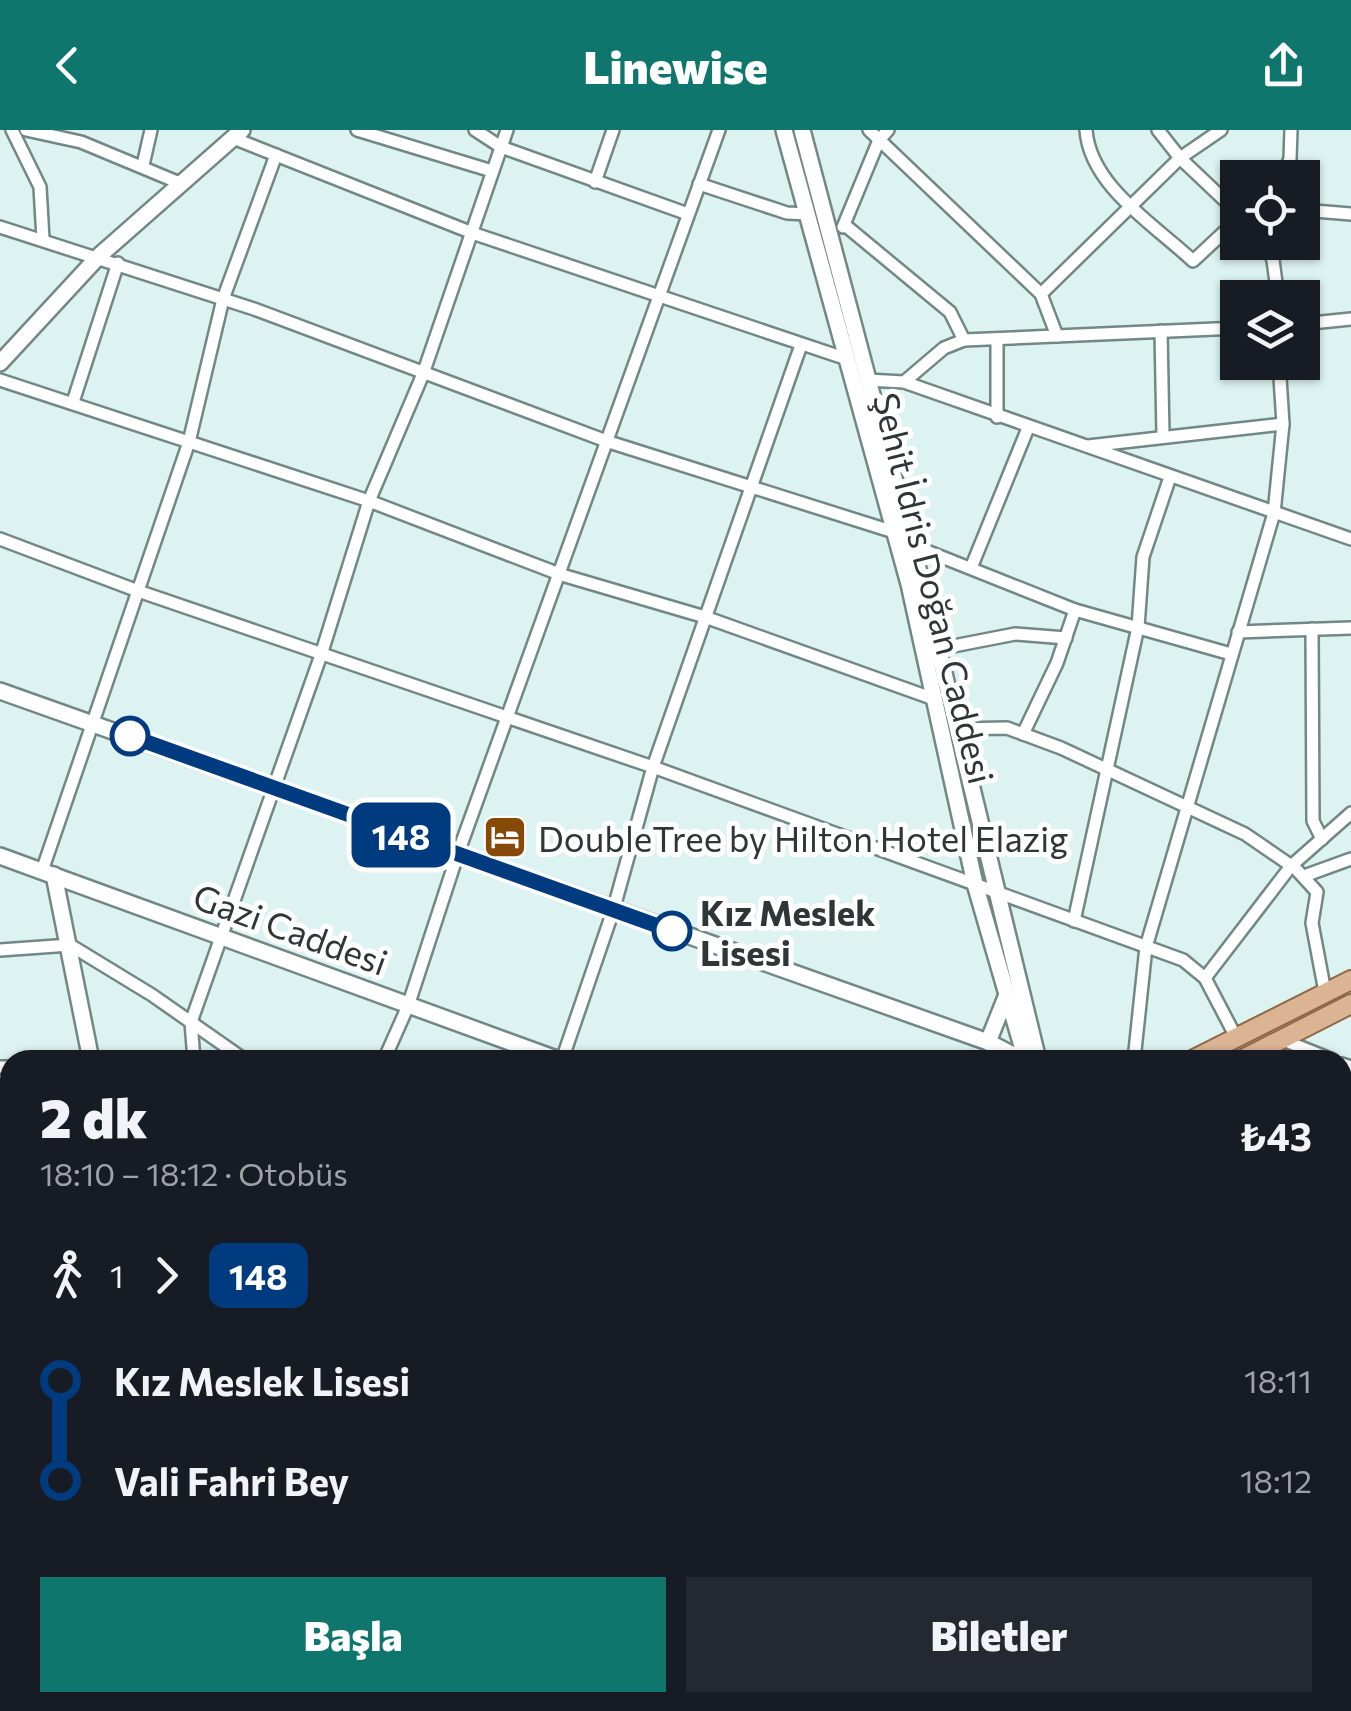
<!DOCTYPE html>
<html lang="tr">
<meta charset="utf-8">
<style>
:root{--surface:#171b24;--page:#242831;--text:#f1f3f6;--muted:#9ea1a6;--accent:#0f766e}
body{margin:0;font-family:Commissioner,sans-serif;background:var(--page);color:var(--text);height:100vh;display:flex;flex-direction:column;font-size:38px;white-space:nowrap}
*{box-sizing:border-box;margin:0}
p{font-size:32px;color:var(--muted)}
.icon{flex:none;width:55px;height:55px;fill:none;stroke:currentColor;stroke-width:2;stroke-linecap:round;stroke-linejoin:round}
.map{position:relative;flex:1;overflow:hidden}
.drawer{position:absolute;left:0px;top:920px;width:1352px;height:662px;display:flex;flex-direction:column;background:var(--surface);border-radius:30px 30px 0 0;box-shadow:0 2px 8px #0004}
.drawer>*{flex:none}
.badge{padding:0 20px;border-radius:15px;font-size:35px;line-height:65px}
.fabs{position:absolute;left:1220px;top:30px;display:grid;gap:20px}
.fabs a{display:grid;place-items:center;width:100px;height:100px;border-radius:0px;background:var(--surface);box-shadow:0 2px 8px #0004;font-size:50px}
.map>.badge{position:absolute;translate:-50% -50%;box-shadow:0 0 0 5px #fff}
.legs{display:flex;align-items:center;gap:15px;height:110px;padding:0 40px;font-size:32px}
.legs p{margin-inline-start:auto}
.headline{display:flex;align-items:center;justify-content:space-between;height:170px;padding:0 40px}
h1{font-size:55px;font-weight:800;line-height:75px}
.button{display:flex;gap:20px;margin-top:auto;padding:20px 40px}
.button a{flex:1;height:115px;border-radius:0px;background:var(--accent);color:#fff;font-size:40px;font-weight:800;line-height:115px;text-align:center}
.button a+a{background:var(--page);color:var(--text)}
ul{padding:0 40px;list-style:none}
li{display:flex;align-items:center;gap:35px;height:100px;font-size:38px}
li i{display:grid;place-items:center;width:15px;height:100%;margin:0 12px;background:currentColor}
li i::after{content:'';width:25px;height:25px;margin:-12px;border:8px solid;border-radius:50%;background:var(--surface)}
li p{margin-inline-start:auto}
li:first-child i{background:linear-gradient(#0000 50%,currentColor 0)}
li:last-child i{background:linear-gradient(currentColor 50%,#0000 0)}
header{display:flex;justify-content:space-between;align-items:center;height:130px;padding:0 40px;background:var(--accent);color:#fff;font-size:45px;font-weight:800}
.map>svg:first-child{display:block}
.lines{fill:none;stroke-linecap:round;stroke-linejoin:round}
.street-casing{stroke:#728885;stroke-width:16}
.secondary-casing{stroke:#728885;stroke-width:20}
.primary-casing{stroke:#8f6845;stroke-width:22}
.street{stroke:#fff;stroke-width:11}
.secondary{stroke:#fff;stroke-width:15}
.primary{stroke:#dbb494;stroke-width:18}
.line-1-casing{stroke:#fff;stroke-width:22}
.line-1{stroke:#003b80;stroke-width:15}
.stop-1-dot{fill:#fff;stroke:#003b80;stroke-width:5}
.labels{text-anchor:middle;dominant-baseline:central;stroke-width:10;stroke-linejoin:round;paint-order:stroke}
.street-label{font-size:35px;fill:#2e3736;stroke:#fff}
.poi-label{font-size:35px;fill:#2e3736;stroke:#fff;text-anchor:start}
.stop-label{font-size:35px;font-weight:bold;fill:#2e3736;stroke:#fff;text-anchor:start}
</style>
<header><svg class="icon" aria-label="back" viewBox="0 0 24 24"><path d="M15 5l-7 7 7 7"/></svg>Linewise<svg class="icon" aria-label="share" viewBox="0 0 24 24"><path d="M12 15V3M7 8l5-5 5 5M5 13v7h14v-7"/></svg></header>
<div class="map">
<svg width="1351" height="1581" viewBox="0 0 1351 1581">
<rect width="100%" height="100%" fill="#dcf3f1"/>
<g class="lines">
<g class="street-casing">
<g id="street">
<polyline points="12,0 40,57 43,109"/>
<polyline points="26,0 81,12 182,54"/>
<polyline points="357,0 492,41"/>
<polyline points="475,0 501,17 688,84"/>
<polyline points="869,0 1041,164 1057,206"/>
<path d="M1086 0C1090 56 1155 95 1193 131L1238 89"/>
<polyline points="1158,0 1180,28 1238,83"/>
<polyline points="233,8 475,104 847,229"/>
<polyline points="143,35 151,0"/>
<polyline points="1281,48 1290,29 1291,0"/>
<polyline points="595,52 613,0"/>
<polyline points="699,54 787,83 808,84"/>
<polyline points="1302,80 1351,84"/>
<polyline points="846,96 950,182 964,210"/>
<polyline points="0,97 254,179 609,312 894,402"/>
<polyline points="843,97 879,10 888,0"/>
<polyline points="1265,112 1273,130 1278,168"/>
<polyline points="1041,164 1180,28 1221,0"/>
<polyline points="1302,194 1351,189"/>
<polyline points="1161,201 1163,306"/>
<polyline points="0,250 369,371 562,445 705,487 934,569"/>
<polyline points="867,250 904,252 1351,409"/>
<polyline points="904,252 944,218 964,210 1238,198"/>
<polyline points="73,272 118,133"/>
<polyline points="997,287 997,209"/>
<polyline points="1088,316 1283,294"/>
<polyline points="0,409 138,461 653,637 1183,830 1205,848 1237,909"/>
<polyline points="909,414 1075,480 1231,524"/>
<polyline points="971,438 1028,298"/>
<polyline points="1312,499 1313,691 1322,709"/>
<polyline points="1238,502 1351,498"/>
<polyline points="938,519 1015,504 1066,508"/>
<polyline points="956,599 1007,598 1061,618 1245,704 1296,739 1317,762 1312,793 1325,862"/>
<polyline points="1023,604 1057,533 1075,480"/>
<polyline points="42,741 189,312 223,169 276,25"/>
<polyline points="1304,746 1351,729"/>
<polyline points="1074,791 1138,497 1143,427 1170,347"/>
<polyline points="0,820 70,815 152,865 245,930"/>
<polyline points="1205,848 1291,736 1351,683"/>
<polyline points="1283,910 1333,930"/>
<polyline points="194,930 191,892 321,525 369,371 423,244 507,0"/>
<polyline points="384,930 408,876 457,726 719,0"/>
<polyline points="562,930 613,781 653,637 801,215"/>
<polyline points="1134,930 1146,817 1274,383 1283,294 1279,232"/>
<polyline points="1342,934 1351,937"/>
<polyline points="0,937 10,937"/>
<polyline points="0,1093 10,1093"/>
<polyline points="0,1150 10,1149"/>
<polyline points="0,1244 10,1243"/>
<polyline points="0,1319 10,1318"/>
<polyline points="0,1385 10,1386"/>
<polyline points="1342,1446 1351,1449"/>
<polyline points="1342,1548 1351,1550"/>
<polyline points="230,1572 231,1581"/>
<polyline points="300,1572 300,1581"/>
<polyline points="693,1572 698,1581"/>
<polyline points="1080,1572 1080,1581"/>
<polyline points="0,1578 119,1572"/>
<polyline points="450,1581 450,1572"/>
<polyline points="615,1581 643,1572"/>
<polyline points="812,1581 835,1578"/>
<polyline points="1222,1581 1222,1572"/>
</g>
</g>
<g class="secondary-casing">
<g id="secondary">
<polyline points="784,0 909,454 975,754 1026,930"/>
<polyline points="802,0 926,469 1038,930"/>
<polyline points="0,233 99,126 242,0"/>
<polyline points="0,561 988,912 1023,930"/>
<polyline points="0,726 559,930"/>
<polyline points="54,745 91,930"/>
<polyline points="988,912 1006,867"/>
<polyline points="1342,1355 1351,1355"/>
<polyline points="0,1473 10,1471"/>
<polyline points="148,1572 153,1581"/>
<polyline points="650,1572 655,1581"/>
<polyline points="967,1572 968,1581"/>
</g>
</g>
<g class="primary-casing">
<g id="primary">
<polyline points="1192,930 1351,850"/>
<polyline points="1241,930 1351,874"/>
<polyline points="1342,1179 1351,1179"/>
<polyline points="1342,1197 1351,1197"/>
</g>
</g>
<use href="#street" class="street"/>
<use href="#secondary" class="secondary"/>
<use href="#primary" class="primary"/>
</g>
<g class="lines">
<g class="line-1-casing">
<polyline id="line-1" points="130,606 672,801"/>
</g>
<use href="#line-1" class="line-1"/>
</g>
<defs>
<g id="hotel-square" transform="scale(2.25)"><rect x="-9" y="-9" width="18" height="18" rx="4" fill="#864907" stroke="#fff"/><path d="M-6-4.5h1.5V1H6V5H4.5V3h-9V5H-6ZM-4 0a1.8 1.8 0 1 1 3.6 0ZM.5 0V-2.5h3Q6-2.5 6 0Z" fill="#fff"/></g>
</defs>
<g fill-rule="evenodd">
<use href="#hotel-square" x="505" y="707"/>
</g>
<g class="stop-1-dot">
<circle cx="130" cy="606" r="18"/>
<circle cx="672" cy="801" r="18"/>
</g>
<g class="labels">
<g class="street-label">
<text transform="translate(935 458) rotate(76)">Şehit İdris Doğan Caddesi</text>
<text transform="translate(291 798) rotate(20)">Gazi Caddesi</text>
</g>
<g class="poi-label">
<text x="538" y="707">DoubleTree by Hilton Hotel Elazig</text>
</g>
<g class="stop-label">
<text x="700" y="781">Kız Meslek<tspan x="700" dy="40">Lisesi</tspan></text>
</g>
</g>
</svg>
<div class="fabs">
<a><svg class="icon" aria-label="locate" viewBox="0 0 24 24"><circle cx="12" cy="12" r="6"/><path d="M12 2v4M12 18v4M2 12h4M18 12h4"/></svg></a>
<a><svg class="icon" aria-label="layers" viewBox="0 0 24 24"><path d="M12 4l9 5-9 5-9-5zM3 14l9 5 9-5"/></svg></a>
</div>
<b class="badge" style="left:401px;top:705px;background:#003b80;color:#fff">148</b>
<section class="drawer">
<div class="headline"><div><h1>2 dk</h1><p>18:10 – 18:12 · Otobüs</p></div><b>₺43</b></div>
<div class="legs"><svg class="icon" aria-label="walk" viewBox="0 0 24 24"><circle cx="13" cy="4" r="2"/><path d="M13 8l-2 6 4 7M11 14l-3 7M7 12l3-4h3l4 4"/></svg>1<svg class="icon" aria-label="forward" viewBox="0 0 24 24"><path d="M9 5l7 7-7 7"/></svg><b class="badge" style="background:#003b80;color:#fff">148</b></div>
<ul>
<li><i style="color:#003b80"></i><b>Kız Meslek Lisesi</b><p>18:11</p></li>
<li><i style="color:#003b80"></i><b>Vali Fahri Bey</b><p>18:12</p></li>
</ul>
<div class="button"><a>Başla</a><a>Biletler</a></div>
</section>
</div>
